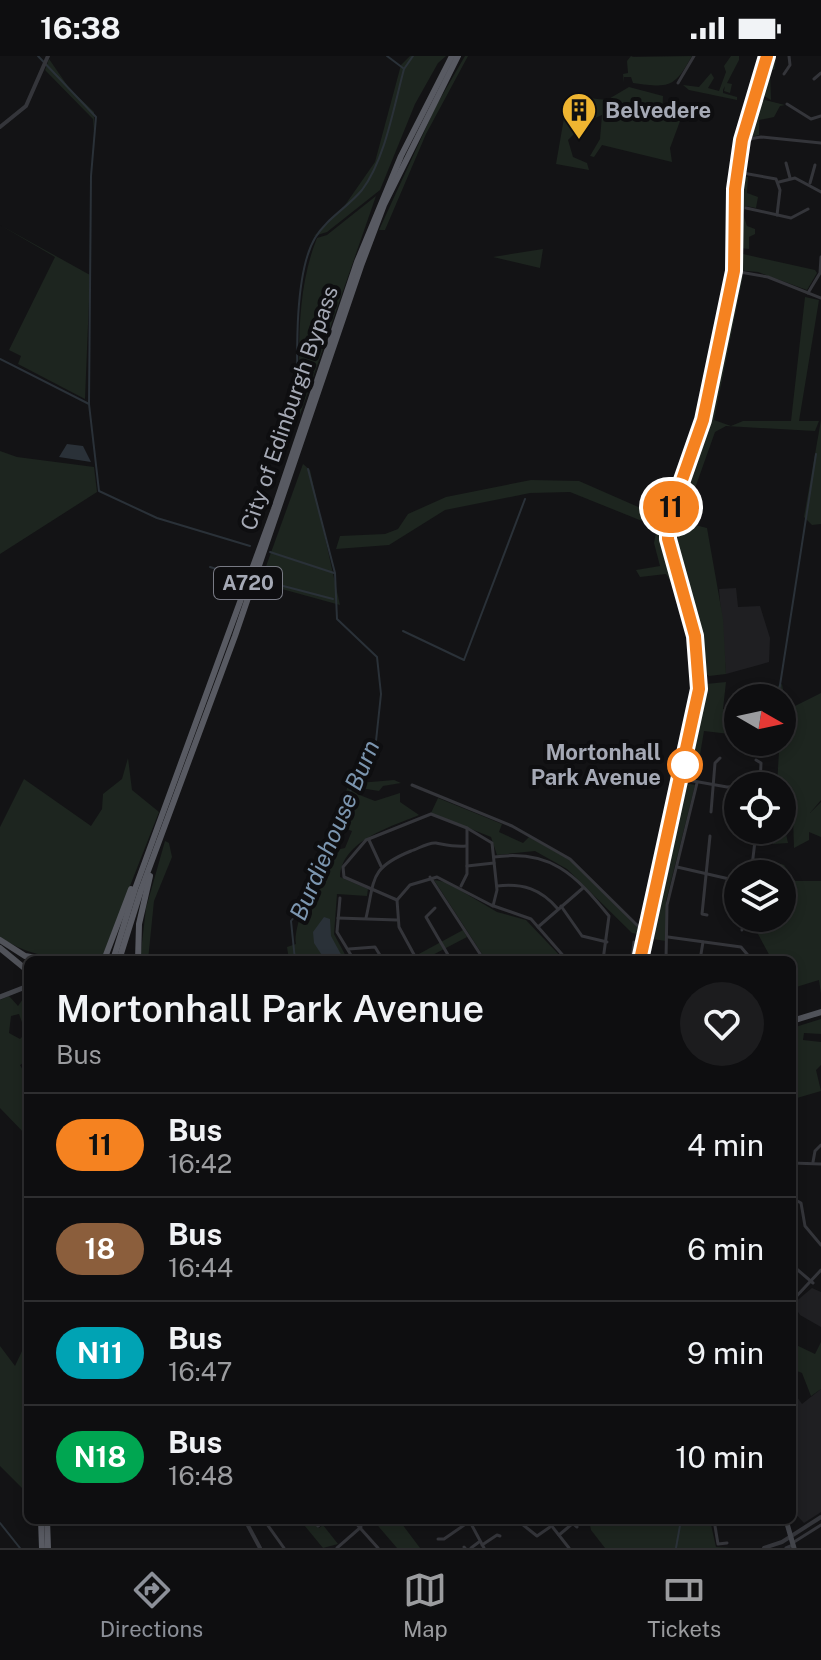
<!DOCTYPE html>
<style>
:root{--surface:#0e0e10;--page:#1c1c1e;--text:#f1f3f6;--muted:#9b9c9f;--line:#2e2e30;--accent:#8c9099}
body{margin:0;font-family:"Public Sans",sans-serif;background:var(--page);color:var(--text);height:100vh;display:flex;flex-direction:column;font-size:30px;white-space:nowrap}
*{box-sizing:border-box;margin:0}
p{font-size:26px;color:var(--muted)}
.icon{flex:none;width:44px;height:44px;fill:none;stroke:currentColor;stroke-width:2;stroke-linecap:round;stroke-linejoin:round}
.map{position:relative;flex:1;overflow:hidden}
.panel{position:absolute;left:24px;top:900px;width:772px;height:568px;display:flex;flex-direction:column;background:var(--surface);border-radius:12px;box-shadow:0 4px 12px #0003,0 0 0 2px var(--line)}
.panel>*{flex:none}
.badge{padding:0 16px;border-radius:26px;font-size:28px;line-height:52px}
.needle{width:52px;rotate:99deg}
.fabs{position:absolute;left:724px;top:628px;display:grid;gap:16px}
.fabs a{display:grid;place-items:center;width:72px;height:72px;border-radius:50%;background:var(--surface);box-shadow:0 4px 12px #0003,0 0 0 2px var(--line);font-size:40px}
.map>.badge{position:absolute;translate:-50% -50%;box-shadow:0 0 0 4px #fff}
.round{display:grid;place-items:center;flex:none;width:84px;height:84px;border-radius:42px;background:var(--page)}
.summary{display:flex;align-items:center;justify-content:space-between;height:136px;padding:0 32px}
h1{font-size:38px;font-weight:600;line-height:60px}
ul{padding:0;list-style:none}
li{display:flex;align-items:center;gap:24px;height:104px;padding:0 32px;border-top:2px solid var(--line)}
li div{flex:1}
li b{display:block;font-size:30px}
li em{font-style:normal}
li .badge{min-width:88px;font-weight:700;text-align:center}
.status{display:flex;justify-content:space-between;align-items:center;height:56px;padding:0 40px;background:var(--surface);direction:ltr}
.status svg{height:22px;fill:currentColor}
.dock{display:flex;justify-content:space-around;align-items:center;height:112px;border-top:2px solid var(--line);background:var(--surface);font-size:22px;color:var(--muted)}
.dock a{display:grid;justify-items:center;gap:4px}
.dock .on{color:var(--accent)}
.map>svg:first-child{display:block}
.built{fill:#1f1f22}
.green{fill:#1d251f}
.water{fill:#2a3138}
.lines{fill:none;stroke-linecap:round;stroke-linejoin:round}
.stream{stroke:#2a3138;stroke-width:2}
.minor{stroke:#34353a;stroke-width:3}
.tertiary{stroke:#34353a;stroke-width:4}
.secondary{stroke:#42444a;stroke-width:5}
.primary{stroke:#505259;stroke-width:6}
.trunk{stroke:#585a62;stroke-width:6}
.line-casing{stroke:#fff;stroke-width:18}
.line{stroke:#f58220;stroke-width:12}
.stop-dot{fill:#fff;stroke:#f58220;stroke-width:4}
.labels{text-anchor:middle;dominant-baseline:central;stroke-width:8;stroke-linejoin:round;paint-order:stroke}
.shield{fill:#0e0e10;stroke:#787a84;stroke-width:2}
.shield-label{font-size:20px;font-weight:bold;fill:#a5a9b5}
.poi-label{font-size:22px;font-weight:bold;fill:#a5a9b5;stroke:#0e0e10;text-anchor:start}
.street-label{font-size:22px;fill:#a5a9b5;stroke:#0e0e10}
.stop-label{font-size:22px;font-weight:bold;fill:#a5a9b5;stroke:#0e0e10;text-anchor:end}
.water-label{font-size:24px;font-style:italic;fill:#7c96b0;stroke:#0e0e10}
</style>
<div class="status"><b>16:38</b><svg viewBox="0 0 49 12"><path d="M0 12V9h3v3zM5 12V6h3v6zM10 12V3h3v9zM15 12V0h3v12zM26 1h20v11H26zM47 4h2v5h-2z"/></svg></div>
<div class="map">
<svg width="821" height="1492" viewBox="0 0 821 1492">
<rect width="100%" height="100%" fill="#131315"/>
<g class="built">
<polygon points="736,532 738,551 760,550 770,582 769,606 726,618 719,533"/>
<polygon points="812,1232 821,1236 821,1271 800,1259 793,1248"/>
<polygon points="821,1333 821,1456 804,1467 792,1454 792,1339 794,1337 802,1348"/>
</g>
<g class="green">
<polygon points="410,0 446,0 438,7 415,48 380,134 327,176 314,180 343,152 375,106 401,9"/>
<polygon points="465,0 468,0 426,78 385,174 379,174 436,50"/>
<path d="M631 0 633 1 692 0C674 32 670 32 633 27L631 21H624V27L623 18 628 17 627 5Z"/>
<polygon points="731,0 739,0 739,4 727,27 732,28 730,37 724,35 725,30 723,34 723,37 737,41 737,44 689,34 683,29 699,31 711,17 714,22 708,32 719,35 726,16 724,10"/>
<polygon points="771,0 776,0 775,13 770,15 771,44 759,37 761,43 785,49 780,50 774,61 759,64 759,79 747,82"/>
<polygon points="49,3 69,32 94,56 95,88 93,63 45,14"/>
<polygon points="629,31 663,40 662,61 672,63 669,61 673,48 686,49 670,92 672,106 602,89 594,101 590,100 600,83 602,59 586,66 568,84 573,101 587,107 589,114 556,108 564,62 579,41 607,44"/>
<polygon points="740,120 748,121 747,137 758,141 756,152 746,150 743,158 747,170 755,173 755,178 749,181 749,193 739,192"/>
<path d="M376 140 300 359C299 301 295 236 317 182L327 179Z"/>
<polygon points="0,169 90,219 85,343 18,308 21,300 9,294 55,201"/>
<polygon points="543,193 540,212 493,201"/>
<polygon points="743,198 815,214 817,217 807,234 758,216 737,214 738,201"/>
<path d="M736 220H743L714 364 731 370 743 365H791L805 241 819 244 799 365H819L815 375 726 370 715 376 683 466 707 472 723 563 726 618 709 620 704 617C701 595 699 574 693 553 684 524 670 495 673 465H677L674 464 706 367Z"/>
<polygon points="821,364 821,468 812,469 804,461"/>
<polygon points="0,395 17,401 94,411 97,436 0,498"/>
<polygon points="303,408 310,414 340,549 260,527"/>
<path d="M531 424 579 425 668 464 667 477 699 611 690 686 646 878 639 872C649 832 658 792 668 752 686 675 712 590 666 518L640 521 636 514 660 510 654 487 657 471 570 436 530 437 445 454 389 489 336 493 340 480 385 478 398 473 408 458 446 441Z"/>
<polygon points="726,626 723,653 738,655 738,679 704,675 696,722 687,720 703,636 706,628"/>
<polygon points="782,628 785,647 791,652 821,637 821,744 810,757 821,746 821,781 809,776 809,784 794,792 793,761 783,763 788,787 773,788 774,774 782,774 782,730 777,730 782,642 777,642 778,630"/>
<path d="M128 702 132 734 159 756 101 904C64 904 31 902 0 881V771L24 723 91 770 102 753 103 738 122 723Z"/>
<path d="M353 713 360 720 359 727 394 724 401 727 383 730 379 735 360 732 357 738 375 745 400 737V746L419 759C391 771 342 784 340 821L368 833 367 840 337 838 334 878 348 904H289L287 891 296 888C292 870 318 815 327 796L345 792 352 775 340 771 342 749Z"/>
<polygon points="685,727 695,729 666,845 666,885 652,883 649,896 645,897"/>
<polygon points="438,742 502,768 499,776 523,787 529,781 570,804 639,873 638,878 632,877 567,813 535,795 497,799 491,781 431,757"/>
<polygon points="165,785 169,787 172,801 154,845 148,904 140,904 146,852"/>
<polygon points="772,805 784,809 795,825 821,825 821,938 819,924 793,932 792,941 792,904 772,904 758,878 760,862 782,862 782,818 771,818"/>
<polygon points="434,824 446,826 497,856 526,864 564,904 486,904"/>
<polygon points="463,874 467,881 423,904 401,904 417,899"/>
<polygon points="28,936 28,965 23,969 19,958 11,960 9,977 20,983 28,975 28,1012 25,1006 20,1009 28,1023 28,1081 0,1052 0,944 9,940 18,950"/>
<polygon points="821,963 821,978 804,977 803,984 821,986 821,1009 816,1014 821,1035 797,1042 792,1028 792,972"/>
<polygon points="821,1286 821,1333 811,1340 802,1317 792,1313 792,1287 815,1298"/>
<polygon points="0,1290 15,1310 23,1293 28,1293 28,1438 0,1410"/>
<polygon points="300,1464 310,1464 319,1472 323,1469 338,1488 323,1492"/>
<polygon points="373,1464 399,1464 420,1492 397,1492"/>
<polygon points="589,1464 710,1464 716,1491 731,1492 605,1492 591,1474"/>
</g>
<g class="water">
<polygon points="67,388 83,390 91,406 59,401"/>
<polygon points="324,861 330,863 331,880 344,904 325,904 314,887 313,876"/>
</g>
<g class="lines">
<g class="stream">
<polyline points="38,0 96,61 91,120 89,348"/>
<polyline points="387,0 403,12"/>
<polyline points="0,303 89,348 99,435 157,462 250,490"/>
<path d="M298 352C297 309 293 219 315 182 326 163 348 151 362 134 385 104 394 50 404 13L413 0"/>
<polyline points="270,496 334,517"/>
<polyline points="210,511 239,520"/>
<polyline points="268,526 333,543"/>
<polyline points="403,575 464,604 525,443"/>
<polyline points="778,642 816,398"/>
<polyline points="295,904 291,865 302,851 306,832 335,777 358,715 376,685 381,638 377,601 337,563 335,517 308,413"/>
<polyline points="0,1467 20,1492"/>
<polyline points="676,1492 681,1464"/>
</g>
<g class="minor">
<polyline points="784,18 790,9 789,0"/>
<polyline points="814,23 821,17"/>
<polyline points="678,27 694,0"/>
<polyline points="787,48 811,63 821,60"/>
<polyline points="742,84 761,81 821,87"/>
<polyline points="786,107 790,122"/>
<polyline points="737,116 776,123 780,134 777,159"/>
<polyline points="779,126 795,122 821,136"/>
<polyline points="810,127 815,109"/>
<polyline points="746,152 791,162 808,153"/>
<polyline points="734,215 768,221 821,242"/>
<polyline points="808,237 820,217 821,201"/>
<polyline points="756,704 761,707 760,730"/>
<polyline points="682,723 727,731 747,730"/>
<polyline points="412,729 512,770 570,803 646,878"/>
<polyline points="711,756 715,707 720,702"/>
<polyline points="369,784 381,810"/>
<path d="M494 801C550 793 575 818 609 860L603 904"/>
<polyline points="467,810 494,807"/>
<polyline points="677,811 738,825"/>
<polyline points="751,818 756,777"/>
<polyline points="430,821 484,904"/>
<polyline points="461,830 467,818 467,772"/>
<path d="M497 830C523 827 541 833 558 853"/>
<polyline points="340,842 337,876 354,904"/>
<polyline points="397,844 344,821 343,811 366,784 431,758 467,772 492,787 497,834 493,850"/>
<polyline points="561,850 582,880 607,886"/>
<polyline points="435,852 426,861 451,904"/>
<polyline points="707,859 702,858 710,780"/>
<polyline points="338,862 397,864"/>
<path d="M366 862C375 823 369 812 411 795 418 793 428 786 436 787 447 789 454 791 466 790"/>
<polyline points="538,871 583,832"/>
<polyline points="742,874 743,862"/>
<polyline points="668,881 741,891 752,904"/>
<polyline points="349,893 375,891 383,904"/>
<polyline points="417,904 399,871 397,844 410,829 437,821 491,849 531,863 567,904"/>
<polyline points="632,904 634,886"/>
<polyline points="666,904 667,849 697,727"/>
<polyline points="700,904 703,886"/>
<polyline points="813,1106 815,1095 821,1089"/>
<polyline points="792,1107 821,1108"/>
<polyline points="792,1142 801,1147 805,1170 821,1189"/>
<polyline points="792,1209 813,1227"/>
<polyline points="792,1245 821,1214"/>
<polyline points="264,1464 284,1492"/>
<polyline points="298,1464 299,1466"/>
<polyline points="313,1464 318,1470 326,1464"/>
<polyline points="353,1464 378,1492"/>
<polyline points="469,1464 484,1492"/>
<polyline points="547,1464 569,1492"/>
<polyline points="569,1464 577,1471"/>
<polyline points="714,1464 718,1488 727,1487"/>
<polyline points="522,1468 537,1480 550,1471"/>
<polyline points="559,1479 572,1468"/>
<polyline points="438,1483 444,1483 470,1465"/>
<polyline points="794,1486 821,1469"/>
<polyline points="482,1489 497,1479 500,1480"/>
<polyline points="464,1491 465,1492"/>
<polyline points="337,1492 361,1471"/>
<polyline points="471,1492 479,1486"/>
<polyline points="786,1492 793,1489"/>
</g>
<g class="tertiary">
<polyline points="0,71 26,50 48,0"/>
<polyline points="245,1464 260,1492"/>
<polyline points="764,1492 782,1486 821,1461"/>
</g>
<g class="secondary">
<polyline points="640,904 699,633 695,580 668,483 668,464 703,364 734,215 735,133 742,84 767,0"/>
<polyline points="0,941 28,930"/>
<polyline points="786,1464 794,1492"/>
</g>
<g class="primary">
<polyline points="0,884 25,900 47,904"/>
<polyline points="0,892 28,915"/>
<polyline points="792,965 821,956"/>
</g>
<g class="trunk">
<polyline points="104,904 131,833"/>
<polyline points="113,904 135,833 274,453 357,206 401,100 452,0"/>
<polyline points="119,904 141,834 235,580 361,210 384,149 458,0"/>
<polyline points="138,904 139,868 150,820"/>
<polyline points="41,1464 42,1492"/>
<polyline points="47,1464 48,1492"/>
</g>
</g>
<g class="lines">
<g class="line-casing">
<polyline id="line" points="640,904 699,633 695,580 668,483 668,464 703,364 734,215 735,133 742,84 767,0"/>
</g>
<use href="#line" class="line"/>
</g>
<defs>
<g id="building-pin" transform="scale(1.8)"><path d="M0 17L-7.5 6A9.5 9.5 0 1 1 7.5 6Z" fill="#efb531" stroke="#0e0e10"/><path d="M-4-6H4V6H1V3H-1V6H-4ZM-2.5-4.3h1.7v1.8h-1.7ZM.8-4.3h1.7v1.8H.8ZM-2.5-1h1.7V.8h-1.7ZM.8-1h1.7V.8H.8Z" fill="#111"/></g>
</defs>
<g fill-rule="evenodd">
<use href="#building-pin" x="579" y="54"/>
</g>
<circle class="stop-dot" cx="685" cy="709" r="16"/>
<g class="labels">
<rect class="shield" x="214" y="511" width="68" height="32" rx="6"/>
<g class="shield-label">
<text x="248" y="527">A720</text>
</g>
<g class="poi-label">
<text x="605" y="54">Belvedere</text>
</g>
<g class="street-label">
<text transform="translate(289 352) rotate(-71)">City of Edinburgh Bypass</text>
</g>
<g class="stop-label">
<text x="661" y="696">Mortonhall<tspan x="661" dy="25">Park Avenue</tspan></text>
</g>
<g class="water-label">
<text transform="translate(334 774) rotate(-67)">Burdiehouse Burn</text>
</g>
</g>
</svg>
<div class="fabs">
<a><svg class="needle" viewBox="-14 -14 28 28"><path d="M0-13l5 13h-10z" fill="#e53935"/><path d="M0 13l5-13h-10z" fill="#9b9c9f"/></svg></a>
<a><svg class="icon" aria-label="locate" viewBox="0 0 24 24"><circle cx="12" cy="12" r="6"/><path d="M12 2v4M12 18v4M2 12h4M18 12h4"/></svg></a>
<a><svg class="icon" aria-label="layers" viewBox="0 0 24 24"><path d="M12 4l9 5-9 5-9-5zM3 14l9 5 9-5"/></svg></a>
</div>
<b class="badge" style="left:671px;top:451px;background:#f58220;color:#111">11</b>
<section class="panel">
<div class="summary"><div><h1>Mortonhall Park Avenue</h1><p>Bus</p></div><a class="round"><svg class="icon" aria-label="heart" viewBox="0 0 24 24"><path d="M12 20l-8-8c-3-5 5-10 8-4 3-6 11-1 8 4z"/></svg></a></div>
<ul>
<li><span class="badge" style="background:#f58220;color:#111">11</span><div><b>Bus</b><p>16:42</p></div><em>4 min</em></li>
<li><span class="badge" style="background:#8b5e3c;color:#fff">18</span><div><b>Bus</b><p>16:44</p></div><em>6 min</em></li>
<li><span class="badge" style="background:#00a3b4;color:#fff">N11</span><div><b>Bus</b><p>16:47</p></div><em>9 min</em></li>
<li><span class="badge" style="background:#00a651;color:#fff">N18</span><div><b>Bus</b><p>16:48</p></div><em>10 min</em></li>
</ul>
</section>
</div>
<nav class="dock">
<a class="on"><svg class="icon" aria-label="directions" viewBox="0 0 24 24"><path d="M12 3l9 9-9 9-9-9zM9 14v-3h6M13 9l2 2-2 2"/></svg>Directions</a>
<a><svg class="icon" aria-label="map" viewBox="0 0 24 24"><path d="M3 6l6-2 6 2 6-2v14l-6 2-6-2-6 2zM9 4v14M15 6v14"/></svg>Map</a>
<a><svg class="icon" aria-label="tickets" viewBox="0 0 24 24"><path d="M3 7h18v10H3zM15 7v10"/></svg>Tickets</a>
</nav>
